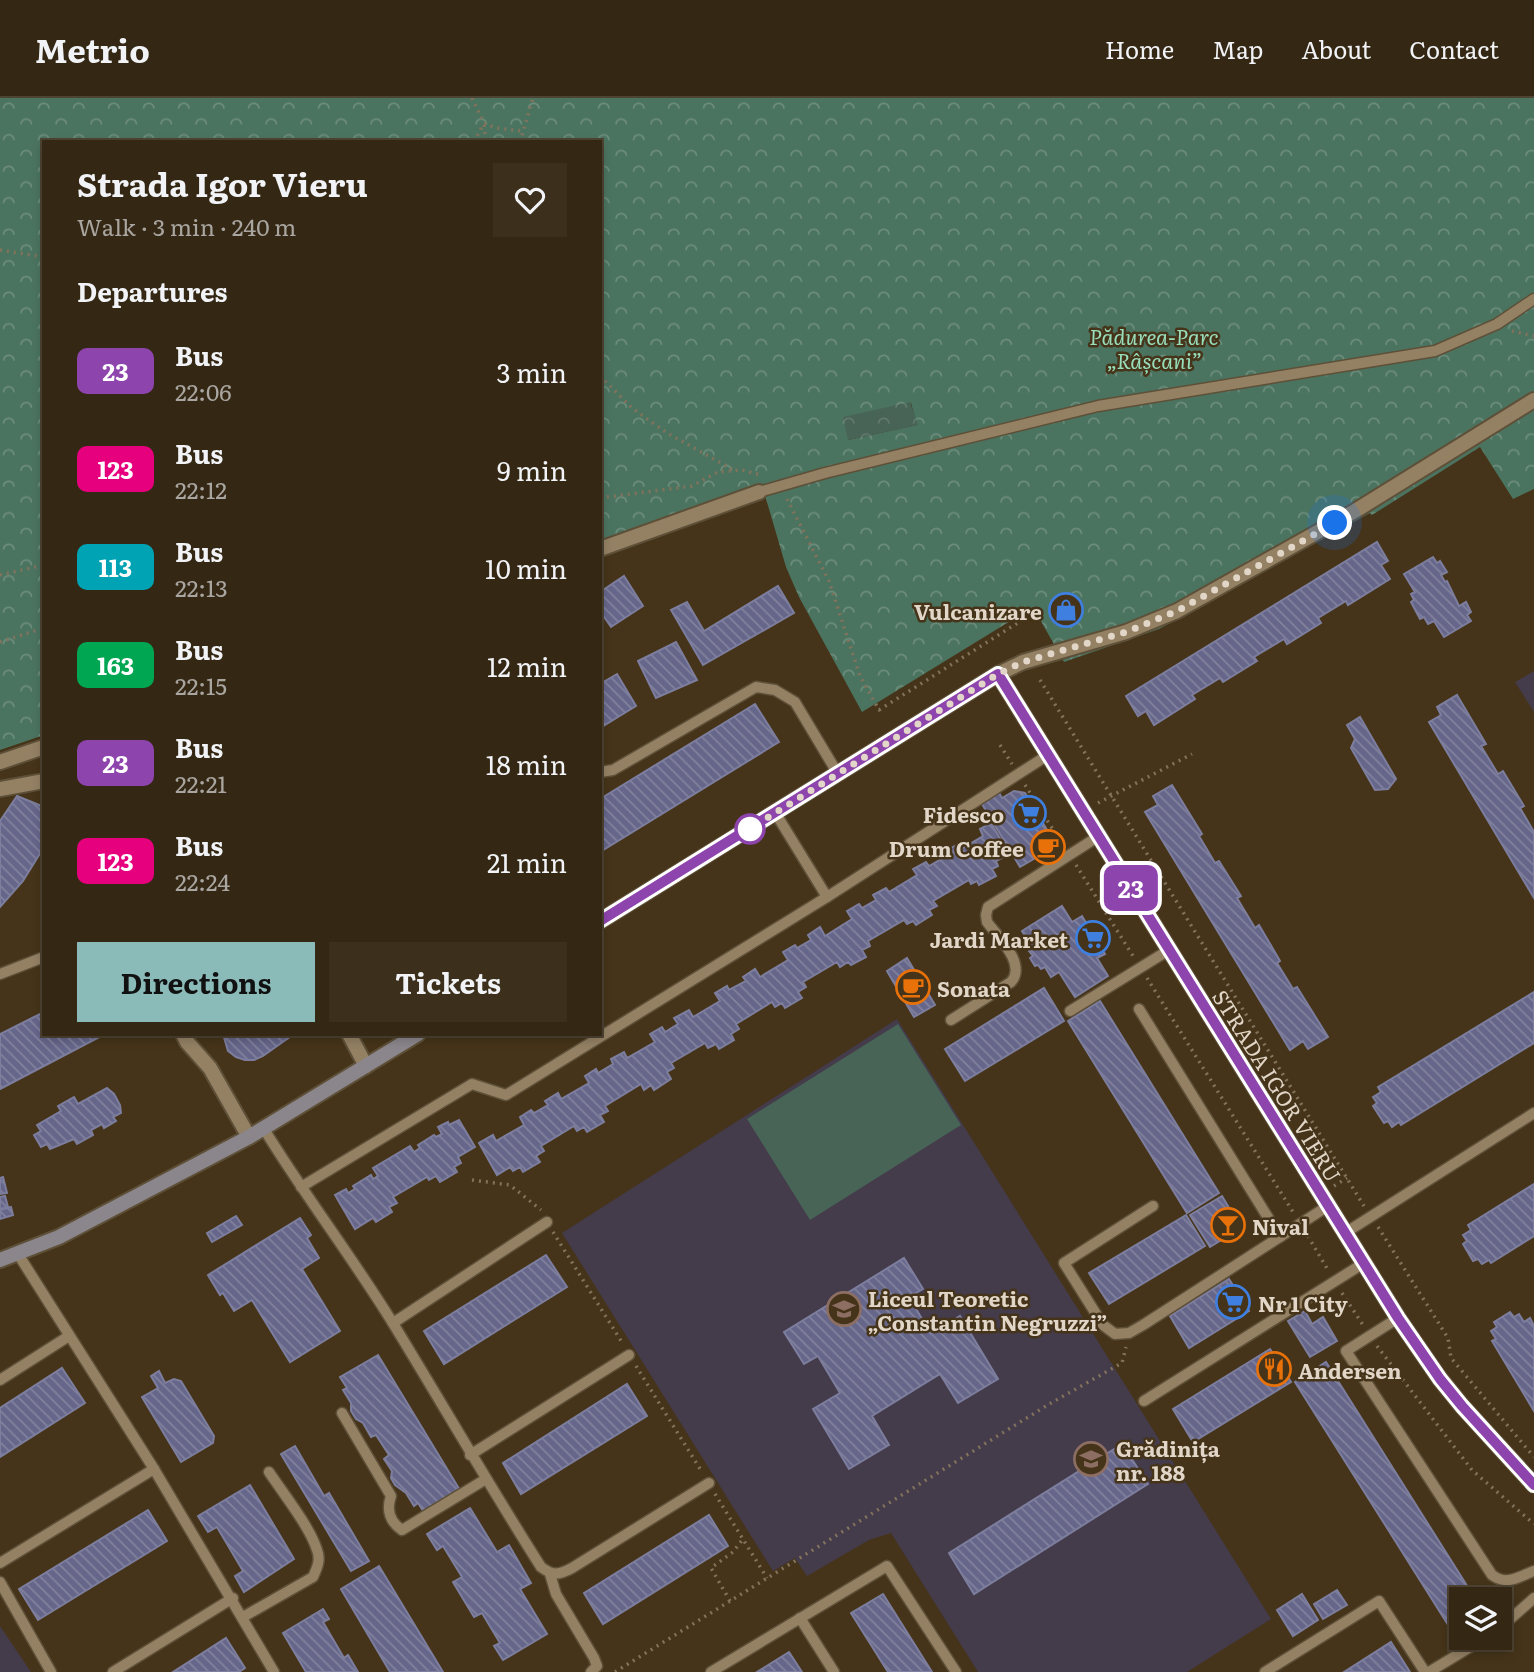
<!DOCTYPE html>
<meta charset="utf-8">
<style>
:root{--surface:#342713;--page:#3c2f1c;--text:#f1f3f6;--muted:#a9a5a0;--line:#4e4433;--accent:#8bbbb9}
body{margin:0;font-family:Literata,serif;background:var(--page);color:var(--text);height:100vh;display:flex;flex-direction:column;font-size:26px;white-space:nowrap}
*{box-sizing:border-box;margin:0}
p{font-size:23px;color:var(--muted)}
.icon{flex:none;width:38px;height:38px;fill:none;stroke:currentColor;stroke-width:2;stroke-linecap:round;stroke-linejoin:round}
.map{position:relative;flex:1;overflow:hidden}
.details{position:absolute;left:42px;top:42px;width:560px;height:896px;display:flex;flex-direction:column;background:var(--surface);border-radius:0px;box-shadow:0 4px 10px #0003,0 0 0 2px var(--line)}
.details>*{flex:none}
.badge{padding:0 14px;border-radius:10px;font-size:24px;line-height:46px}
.tools{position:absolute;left:1449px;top:1489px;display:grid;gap:14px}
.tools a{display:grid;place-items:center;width:63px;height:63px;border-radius:0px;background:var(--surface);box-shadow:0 4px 10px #0003,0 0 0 2px var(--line);font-size:35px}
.you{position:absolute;width:35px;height:35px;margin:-18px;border:5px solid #fff;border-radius:50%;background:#1a73e8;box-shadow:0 0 0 10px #1a73e833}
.map>.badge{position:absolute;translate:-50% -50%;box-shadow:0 0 0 4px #fff}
h2{padding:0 35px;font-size:26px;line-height:63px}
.round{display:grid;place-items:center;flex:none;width:74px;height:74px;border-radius:0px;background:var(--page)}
.head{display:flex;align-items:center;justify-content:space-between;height:119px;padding:0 35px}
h1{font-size:33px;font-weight:700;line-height:52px}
.button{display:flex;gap:14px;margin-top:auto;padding:14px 35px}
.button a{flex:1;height:80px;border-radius:0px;background:var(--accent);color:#111;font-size:28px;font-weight:700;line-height:80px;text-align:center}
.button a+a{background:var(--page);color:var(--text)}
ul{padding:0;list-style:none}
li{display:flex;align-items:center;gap:21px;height:98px;padding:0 35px}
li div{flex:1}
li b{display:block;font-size:26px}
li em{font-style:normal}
li .badge{min-width:77px;font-weight:700;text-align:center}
header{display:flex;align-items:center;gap:42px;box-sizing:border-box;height:98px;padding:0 35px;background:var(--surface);border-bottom:2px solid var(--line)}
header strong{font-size:33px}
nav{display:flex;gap:38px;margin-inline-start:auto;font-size:24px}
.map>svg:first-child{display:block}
.education{fill:#443b4b}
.forest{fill:url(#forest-crowns);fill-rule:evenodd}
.park{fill:url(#park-crowns)}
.garden{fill:#486456}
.building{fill:url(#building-back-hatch);stroke:#7d7e9e;stroke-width:2}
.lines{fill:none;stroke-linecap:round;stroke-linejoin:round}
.service-casing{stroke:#5e5038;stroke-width:13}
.minor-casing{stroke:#5e5038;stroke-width:18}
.tertiary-casing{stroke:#5e5038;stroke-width:18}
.secondary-casing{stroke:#5e5038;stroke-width:18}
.path{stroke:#82735d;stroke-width:3.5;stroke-dasharray:2 5;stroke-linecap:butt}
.service{stroke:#948164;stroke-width:10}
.minor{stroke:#948164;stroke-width:14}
.tertiary{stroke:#948164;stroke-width:14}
.secondary{stroke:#8a868b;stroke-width:14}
.line-casing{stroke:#fff;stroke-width:16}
.line{stroke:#8e44ad;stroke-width:10}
.walk{stroke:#e1d6c7;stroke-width:7;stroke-dasharray:0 12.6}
.stop-dot{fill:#fff;stroke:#8e44ad;stroke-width:3.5}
.labels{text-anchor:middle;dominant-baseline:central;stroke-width:5;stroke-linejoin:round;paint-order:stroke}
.park-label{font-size:21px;font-style:italic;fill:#98debc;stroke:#453419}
.poi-label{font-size:21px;font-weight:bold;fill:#e1d6c7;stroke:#453419;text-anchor:start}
.street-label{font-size:21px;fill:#e1d6c7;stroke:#453419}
</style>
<header>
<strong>Metrio</strong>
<nav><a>Home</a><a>Map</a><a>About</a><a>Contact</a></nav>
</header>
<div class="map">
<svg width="1534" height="1574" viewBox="0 0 1534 1574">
<defs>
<pattern id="forest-crowns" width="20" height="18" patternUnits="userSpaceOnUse" patternTransform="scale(1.75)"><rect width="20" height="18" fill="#4b7460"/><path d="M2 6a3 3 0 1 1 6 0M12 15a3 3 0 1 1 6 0" fill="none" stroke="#6d8d7c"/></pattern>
<pattern id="park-crowns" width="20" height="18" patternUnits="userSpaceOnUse" patternTransform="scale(1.75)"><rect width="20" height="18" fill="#486456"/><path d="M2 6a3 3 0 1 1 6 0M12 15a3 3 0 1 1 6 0" fill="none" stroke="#62796d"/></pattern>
<pattern id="building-back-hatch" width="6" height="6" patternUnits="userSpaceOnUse" patternTransform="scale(1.75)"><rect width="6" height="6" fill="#65668a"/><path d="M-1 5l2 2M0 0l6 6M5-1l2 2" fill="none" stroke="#82829e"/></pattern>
</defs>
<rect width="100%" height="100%" fill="#453419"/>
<g class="education">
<polygon points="1534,573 1534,614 1515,584"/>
<polygon points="897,921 1271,1521 1187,1574 978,1574 891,1435 869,1442 807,1478 795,1460 773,1473 562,1135"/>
<polygon points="0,1528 31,1574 0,1574"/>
</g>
<path class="forest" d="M0 0H1534V391L1513 401 1480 349 1372 417 1370 415 1159 531 1064 564 1033 509 862 614 799 499 786 469 762 387 600 442V44H44V637L0 652ZM911 305 917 327 848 342Z"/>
<polygon class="park" points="910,304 918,327 848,342 843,319"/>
<polygon class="garden" points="898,926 961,1027 810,1122 747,1021"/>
<g class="building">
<polygon points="1377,444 1388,463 1381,467 1390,481 1348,507 1346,503 1318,520 1321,525 1287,546 1284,541 1254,559 1257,563 1223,584 1220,580 1192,597 1195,601 1154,627 1146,613 1138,618 1126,598"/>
<polygon points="1433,459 1437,465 1440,463 1447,474 1441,477 1445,484 1447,483 1459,508 1466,504 1471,514 1467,517 1471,523 1444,539 1434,523 1428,526 1424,519 1420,521 1411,504 1414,502 1411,496 1415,494 1404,476"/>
<polygon points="624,478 643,508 611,529 600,513 600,494"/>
<polygon points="778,488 794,515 703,567 671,512 687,504 704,533"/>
<polygon points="676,544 697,582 656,600 638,563"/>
<polygon points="617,576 636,608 600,630 600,586"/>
<polygon points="1457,597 1486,646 1481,648 1498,676 1503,673 1524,708 1520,710 1534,734 1534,800 1429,624 1441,617 1437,609"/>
<polygon points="755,606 779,644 600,754 600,701"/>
<polygon points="1360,619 1396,681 1388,691 1375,692 1351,650 1355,641 1347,627"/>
<polygon points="1172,687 1202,736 1199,738 1215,765 1219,763 1241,798 1237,800 1255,830 1259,827 1280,863 1277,865 1293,891 1297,889 1328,939 1308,951 1303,943 1290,952 1145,714 1158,707 1153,698"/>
<polygon points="1014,693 1025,695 1047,732 1042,735 1051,751 1020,769 982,706 999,695 1002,700"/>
<polygon points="17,698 44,709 44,749 23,783 0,809 0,723"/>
<polygon points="991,725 1009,756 996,763 998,768 992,771 996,778 979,787 977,783 971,786 969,782 933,803 937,808 929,812 932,817 916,827 913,823 907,826 904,822 868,843 870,848 862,852 866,859 851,867 848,864 840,869 837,864 803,884 806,889 798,894 802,900 785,910 782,905 775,909 772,904 736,926 739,931 731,936 734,942 719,951 716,946 708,950 705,945 671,965 674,970 667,974 671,981 654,992 651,987 644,992 641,986 605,1008 608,1013 600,1017 604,1024 587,1034 584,1029 577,1033 574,1028 541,1048 544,1053 536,1058 540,1064 523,1074 520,1069 513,1073 510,1069 497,1077 479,1045 493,1037 496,1043 524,1027 520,1019 531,1012 534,1015 548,1007 545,1003 558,995 561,1001 589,985 585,978 596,971 598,975 613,966 611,961 624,954 627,960 655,944 650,936 662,929 665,934 678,926 674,920 689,912 693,919 720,903 715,895 727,888 729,892 746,883 743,879 755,871 760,879 788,862 783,854 795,847 797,850 811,842 808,837 820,829 825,838 852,821 847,813 859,806 862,810 876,802 873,797 886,790 889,794 917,777 913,771 926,764 929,768 943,760 941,756 958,746 961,751 983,738 980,731"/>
<polygon points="1062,808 1072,824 1082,818 1105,856 1097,860 1108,878 1075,899 1059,874 1051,879 1045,869 1041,871 1038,867 1035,868 1030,860 1033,858 1029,853 1033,851 1022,833"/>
<polygon points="907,860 935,907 914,919 887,873"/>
<polygon points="1044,890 1064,923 965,983 945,951"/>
<polygon points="1534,894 1534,945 1401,1027 1399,1024 1392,1029 1388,1023 1384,1025 1373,1008 1377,1005 1373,999 1381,994 1378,989"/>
<polygon points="1100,903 1219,1095 1187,1115 1068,923"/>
<polygon points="44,914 44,936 105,936 0,991 0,936"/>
<polygon points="223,936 294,936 263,958 254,962 245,962 236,959 228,953"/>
<polygon points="107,990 114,996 120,1007 121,1015 113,1019 116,1023 104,1030 102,1026 91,1032 93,1037 77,1046 74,1041 50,1051 47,1046 41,1049 34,1037 41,1033 37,1027 61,1013 58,1008 74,999 78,1006"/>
<polygon points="459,1022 475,1049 458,1059 461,1065 454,1069 457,1074 440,1084 436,1078 429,1082 427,1079 393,1099 397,1105 389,1109 392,1114 376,1124 373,1120 355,1131 335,1097 346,1091 348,1095 355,1091 353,1088 371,1077 373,1081 378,1078 373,1070 410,1048 414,1054 420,1050 418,1047 434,1037 436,1039 442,1036 438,1029 448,1024 449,1027"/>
<polygon points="3,1079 7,1095 0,1096 0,1080"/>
<polygon points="1534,1086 1534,1138 1491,1165 1489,1162 1482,1166 1478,1161 1473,1163 1463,1146 1467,1143 1463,1137 1471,1132 1468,1127"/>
<polygon points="5,1098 8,1109 0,1111 0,1099"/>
<polygon points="1222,1098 1241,1130 1210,1149 1190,1117"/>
<polygon points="11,1109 13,1117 0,1121 0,1112"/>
<polygon points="1186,1117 1205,1148 1109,1206 1089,1175"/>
<polygon points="236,1118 242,1127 212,1144 207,1135"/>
<polygon points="300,1120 311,1137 307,1140 319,1160 302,1171 340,1233 290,1264 252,1202 234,1213 223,1195 220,1197 208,1177"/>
<polygon points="546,1157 567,1189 444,1266 424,1233"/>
<polygon points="904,1160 923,1191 909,1199 931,1236 960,1218 998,1281 958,1305 940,1276 872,1318 889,1347 849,1371 813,1311 840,1295 818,1258 804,1266 784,1234"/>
<polygon points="1229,1181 1249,1213 1189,1250 1170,1218"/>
<polygon points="1305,1213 1312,1226 1323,1219 1337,1243 1310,1259 1288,1223"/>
<polygon points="1510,1214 1514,1219 1519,1216 1524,1224 1530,1220 1534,1228 1534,1313 1492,1243 1496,1241 1491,1233 1497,1229 1494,1224"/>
<polygon points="1270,1251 1291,1284 1193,1344 1173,1311"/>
<polygon points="378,1257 461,1394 425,1416 418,1405 414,1408 406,1395 395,1387 391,1380 392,1373 384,1361 389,1357 376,1337 371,1339 363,1325 356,1321 351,1313 351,1305 343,1292 347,1290 340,1279"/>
<polygon points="1326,1264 1476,1502 1461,1502 1461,1527 1452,1533 1295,1284"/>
<polygon points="62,1270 85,1305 0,1359 0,1310"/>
<polygon points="159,1273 165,1285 174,1281 181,1283 214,1338 213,1345 181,1364 142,1299 158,1290 151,1278"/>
<polygon points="627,1286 647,1318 521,1396 503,1365"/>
<polygon points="1122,1346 1148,1386 974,1496 949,1455"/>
<polygon points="295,1348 324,1398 329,1395 369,1463 351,1473 281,1356"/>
<polygon points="250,1387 294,1461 244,1494 235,1478 243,1473 217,1429 208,1434 198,1418"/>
<polygon points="470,1410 497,1454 509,1447 531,1485 520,1491 547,1536 503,1562 494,1548 500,1545 482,1515 474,1519 453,1484 462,1479 443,1448 437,1452 427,1436"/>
<polygon points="148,1412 167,1443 38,1522 19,1491"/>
<polygon points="709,1417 728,1448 603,1526 584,1495"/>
<polygon points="379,1468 443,1574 390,1574 341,1491"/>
<polygon points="1337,1492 1347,1507 1323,1521 1314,1506"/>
<polygon points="883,1496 932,1574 888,1574 851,1515"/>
<polygon points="1302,1496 1318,1522 1293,1538 1277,1512"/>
<polygon points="323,1511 329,1521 323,1524 344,1560 348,1557 358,1574 306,1574 283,1535"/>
<polygon points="226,1540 245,1570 239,1574 173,1574"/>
<polygon points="1391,1544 1410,1574 1344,1574"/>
<polygon points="789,1554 802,1574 757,1574"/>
</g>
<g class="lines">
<g class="service-casing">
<g id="service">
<polyline points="759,394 825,375 1098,308 1435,253 1497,226 1534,201"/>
<polyline points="600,674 613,672 756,589 775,592 795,604 838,676"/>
<polyline points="776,716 827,799"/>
<polyline points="0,876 44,859"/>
<polyline points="1139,911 1280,1139"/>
<polyline points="1070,913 1169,852"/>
<path d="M951 922 1011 884C1027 866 998 839 987 824L986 817 988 809 1099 738"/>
<path d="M264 1031C305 1098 353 1160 394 1227 443 1307 490 1389 541 1469 553 1478 559 1477 572 1470L709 1385"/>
<polyline points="301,1089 472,986 506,997 827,799 1048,657"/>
<polyline points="1153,1108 1064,1165 1103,1227 1115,1236 1129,1235 1143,1227 1328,1108"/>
<polyline points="1345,1135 1534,1015"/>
<polyline points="18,1156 154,1371 274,1574"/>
<path d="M1398 1220 1346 1253 1492 1477C1507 1488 1518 1479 1534 1473"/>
<polyline points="393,1225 547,1124"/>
<polyline points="0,1282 69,1238"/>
<polyline points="1144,1303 1364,1165"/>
<path d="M342 1315 391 1398C386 1412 390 1424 402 1432L486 1381"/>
<polyline points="470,1357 629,1257"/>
<polyline points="0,1465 154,1371"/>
<polyline points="550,1476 556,1496 594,1560 597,1568 591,1574"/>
<polyline points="0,1484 51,1574"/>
<path d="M243 1519 313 1479C317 1470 321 1462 317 1452 310 1429 283 1395 269 1374"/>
<polyline points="800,1520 834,1574"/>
<polyline points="1500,1530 1534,1500"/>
<polyline points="113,1574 233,1500"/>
<polyline points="711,1574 887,1468 956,1574"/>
<polyline points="1265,1574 1379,1503 1425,1574"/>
<polyline points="1429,1574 1485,1540"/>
</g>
</g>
<g class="minor-casing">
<g id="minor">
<polyline points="600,451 759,394"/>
<polyline points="0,664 44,649"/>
<polyline points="0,691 44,683"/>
<polyline points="183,936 187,944 210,970 249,1039"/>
<polyline points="349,936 366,968"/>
</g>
</g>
<g class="tertiary-casing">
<polyline id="tertiary" points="998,576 1023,564 1126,534 1177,513 1355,413 1534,302"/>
</g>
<g class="secondary-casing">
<g id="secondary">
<polyline points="600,823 998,576 1398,1220 1440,1281 1462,1308 1534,1387"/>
<polyline points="0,1162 59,1139 249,1039 418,936"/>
</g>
</g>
<g class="path">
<polyline points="472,0 484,25 496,30 523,33"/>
<polyline points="484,27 486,44"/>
<polyline points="474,44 484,25"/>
<polyline points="520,44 533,0"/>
<polyline points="0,152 44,159"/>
<polyline points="1512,233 1534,238"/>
<polyline points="600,278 632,310 667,335 732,371"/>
<polyline points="600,400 692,388 718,374 742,372 761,377"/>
<polyline points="787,401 829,483 860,578 879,612 1024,521"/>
<polyline points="0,477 44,467"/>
<polyline points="0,544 44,530"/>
<polyline points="1040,582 1364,1108"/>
<polyline points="1000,647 1012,666"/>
<polyline points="1025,687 1062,746"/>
<polyline points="1098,705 1192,656"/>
<polyline points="1076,767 1133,858"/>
<polyline points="1147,880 1293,1114"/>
<polyline points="472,1082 510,1087 541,1112"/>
<polyline points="1334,1088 1347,1080"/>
<polyline points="1378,1129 1448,1240 1451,1260 1534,1359"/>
<polyline points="553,1134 623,1246"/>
<polyline points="1308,1138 1329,1174"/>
<polyline points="1342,1195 1363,1227"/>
<polyline points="1377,1248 1472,1372 1534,1426"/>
<polyline points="636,1268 702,1374"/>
<polyline points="715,1396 767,1480"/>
<polyline points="730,1503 711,1470 733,1454 743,1441"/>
<polyline points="615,1574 1051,1305 1122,1265 1126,1249"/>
</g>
<use href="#service" class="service"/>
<use href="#minor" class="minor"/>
<use href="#tertiary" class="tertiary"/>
<use href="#secondary" class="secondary"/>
</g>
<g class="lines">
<g class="line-casing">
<polyline id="line" points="600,823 998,576 1398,1220 1440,1281 1462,1308 1534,1387"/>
</g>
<use href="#line" class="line"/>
<polyline class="walk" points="750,731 743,735 998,576 1023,564 1126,534 1177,513 1335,425"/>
</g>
<defs>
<g id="shop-ring" transform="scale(1.75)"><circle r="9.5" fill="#453419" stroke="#3f7fe0" stroke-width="1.5"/><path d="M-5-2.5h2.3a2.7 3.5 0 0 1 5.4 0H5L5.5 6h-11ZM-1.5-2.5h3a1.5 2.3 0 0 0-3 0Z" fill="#3f7fe0"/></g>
<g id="supermarket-ring" transform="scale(1.75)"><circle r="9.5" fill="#453419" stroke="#3f7fe0" stroke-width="1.5"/><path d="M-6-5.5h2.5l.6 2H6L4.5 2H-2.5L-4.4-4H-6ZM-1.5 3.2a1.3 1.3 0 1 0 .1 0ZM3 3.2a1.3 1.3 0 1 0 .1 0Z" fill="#3f7fe0"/></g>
<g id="cafe-ring" transform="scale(1.75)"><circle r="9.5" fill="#453419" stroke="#e8710a" stroke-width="1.5"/><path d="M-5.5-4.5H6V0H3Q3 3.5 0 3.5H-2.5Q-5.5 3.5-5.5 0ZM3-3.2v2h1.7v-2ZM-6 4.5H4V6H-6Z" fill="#e8710a"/></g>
<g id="bar-ring" transform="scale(1.75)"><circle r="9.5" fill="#453419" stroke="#e8710a" stroke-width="1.5"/><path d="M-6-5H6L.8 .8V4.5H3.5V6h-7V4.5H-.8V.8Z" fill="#e8710a"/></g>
<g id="school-ring" transform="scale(1.75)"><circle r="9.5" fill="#453419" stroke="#8d6e63" stroke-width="1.5"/><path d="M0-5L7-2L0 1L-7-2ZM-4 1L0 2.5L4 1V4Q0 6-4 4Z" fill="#8d6e63"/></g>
<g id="restaurant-ring" transform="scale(1.75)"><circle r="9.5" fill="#453419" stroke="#e8710a" stroke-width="1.5"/><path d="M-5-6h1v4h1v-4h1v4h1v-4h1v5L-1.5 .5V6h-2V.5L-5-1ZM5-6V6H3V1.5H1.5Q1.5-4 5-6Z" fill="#e8710a"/></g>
</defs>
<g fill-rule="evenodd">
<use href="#shop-ring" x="1066" y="512"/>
<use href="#supermarket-ring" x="1029" y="715"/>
<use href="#cafe-ring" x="1048" y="749"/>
<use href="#supermarket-ring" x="1093" y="840"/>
<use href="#cafe-ring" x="913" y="889"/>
<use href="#bar-ring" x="1228" y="1127"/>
<use href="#supermarket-ring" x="1233" y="1204"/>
<use href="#school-ring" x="844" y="1211"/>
<use href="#restaurant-ring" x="1274" y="1271"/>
<use href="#school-ring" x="1091" y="1361"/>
</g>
<circle class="stop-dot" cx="750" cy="731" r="14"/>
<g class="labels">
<g class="park-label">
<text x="1154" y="237">Pădurea-Parc<tspan x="1154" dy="24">„Râșcani”</tspan></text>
</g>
<g class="poi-label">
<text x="1042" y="512" text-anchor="end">Vulcanizare</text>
<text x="1004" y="715" text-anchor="end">Fidesco</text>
<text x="1024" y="749" text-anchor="end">Drum Coffee</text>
<text x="1068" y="840" text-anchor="end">Jardi Market</text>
<text x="937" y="889">Sonata</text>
<text x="1252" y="1127">Nival</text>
<text x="868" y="1199">Liceul Teoretic<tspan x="868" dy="24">„Constantin Negruzzi”</tspan></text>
<text x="1258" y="1204">Nr 1 City</text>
<text x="1298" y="1271">Andersen</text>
<text x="1116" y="1349">Grădinița<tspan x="1116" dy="24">nr. 188</tspan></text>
</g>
<g class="street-label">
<text transform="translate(1278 987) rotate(58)">STRADA IGOR VIERU</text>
</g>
</g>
</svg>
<div class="tools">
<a><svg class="icon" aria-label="layers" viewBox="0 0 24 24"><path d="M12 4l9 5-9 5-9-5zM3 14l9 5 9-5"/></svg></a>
</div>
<div class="you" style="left:1335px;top:425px"></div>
<b class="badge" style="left:1131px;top:790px;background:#8e44ad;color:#fff">23</b>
<section class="details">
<div class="head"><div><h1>Strada Igor Vieru</h1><p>Walk · 3 min · 240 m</p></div><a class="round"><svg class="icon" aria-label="heart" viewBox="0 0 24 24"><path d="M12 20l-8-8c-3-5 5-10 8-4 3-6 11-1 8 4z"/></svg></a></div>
<h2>Departures</h2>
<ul>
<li><span class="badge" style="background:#8e44ad;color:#fff">23</span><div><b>Bus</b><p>22:06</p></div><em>3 min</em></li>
<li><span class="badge" style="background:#e6007e;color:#fff">123</span><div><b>Bus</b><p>22:12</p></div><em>9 min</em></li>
<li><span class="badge" style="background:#00a3b4;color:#fff">113</span><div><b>Bus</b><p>22:13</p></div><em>10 min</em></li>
<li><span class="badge" style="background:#00a651;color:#fff">163</span><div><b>Bus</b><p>22:15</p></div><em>12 min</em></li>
<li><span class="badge" style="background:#8e44ad;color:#fff">23</span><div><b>Bus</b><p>22:21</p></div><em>18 min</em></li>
<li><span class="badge" style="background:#e6007e;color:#fff">123</span><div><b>Bus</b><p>22:24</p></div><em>21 min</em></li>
</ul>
<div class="button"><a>Directions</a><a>Tickets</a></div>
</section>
</div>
